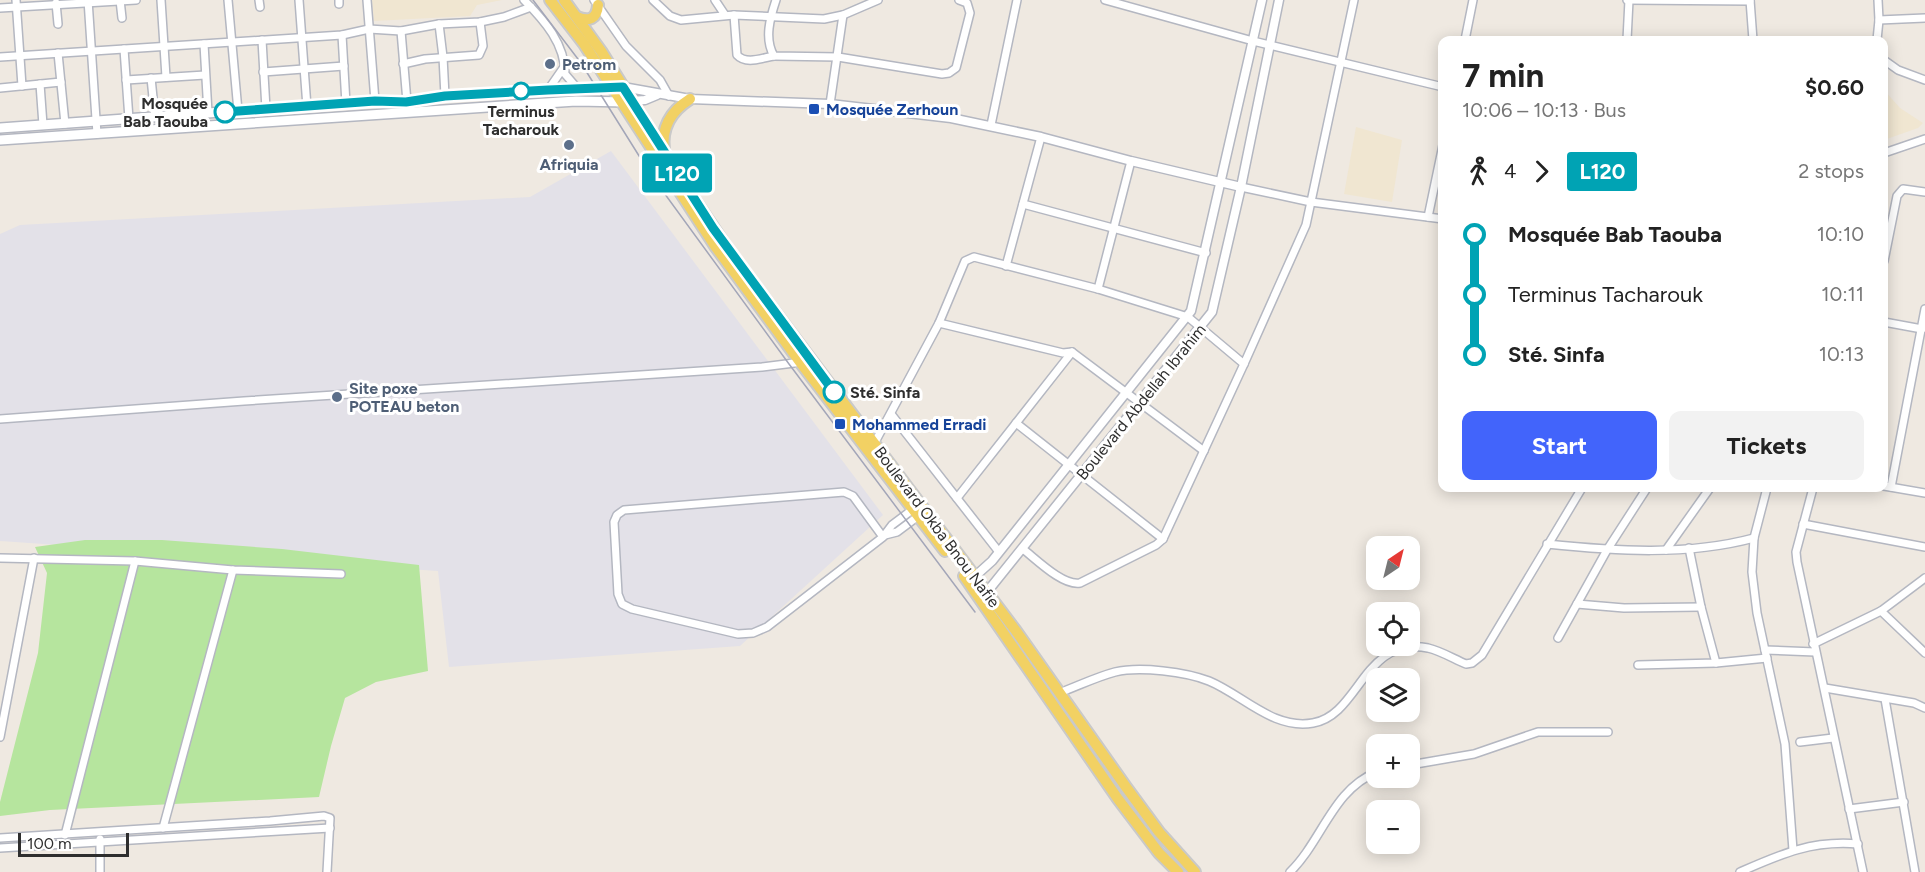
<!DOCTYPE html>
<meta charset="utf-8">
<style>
:root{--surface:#fff;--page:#f2f2f2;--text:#222;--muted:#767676;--accent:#4264fb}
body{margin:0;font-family:Figtree,sans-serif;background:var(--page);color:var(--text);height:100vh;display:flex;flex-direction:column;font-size:22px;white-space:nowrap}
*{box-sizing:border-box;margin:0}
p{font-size:20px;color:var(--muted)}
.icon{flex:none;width:33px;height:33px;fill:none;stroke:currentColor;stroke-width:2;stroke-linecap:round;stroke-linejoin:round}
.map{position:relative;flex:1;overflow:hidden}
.details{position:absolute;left:1438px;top:36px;width:450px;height:456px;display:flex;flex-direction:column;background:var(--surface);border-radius:12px;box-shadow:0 3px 15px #0003}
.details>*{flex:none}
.badge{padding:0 12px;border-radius:4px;font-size:21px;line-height:39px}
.needle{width:39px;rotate:35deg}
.buttons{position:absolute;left:1366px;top:536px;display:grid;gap:12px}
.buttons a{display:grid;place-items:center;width:54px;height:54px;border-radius:12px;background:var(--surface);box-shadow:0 3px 15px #0003;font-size:30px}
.scale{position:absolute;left:18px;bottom:15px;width:111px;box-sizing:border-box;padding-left:6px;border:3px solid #2e2e2e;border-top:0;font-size:16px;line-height:21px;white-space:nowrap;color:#2e2e2e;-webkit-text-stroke:4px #fff;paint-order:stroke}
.map>.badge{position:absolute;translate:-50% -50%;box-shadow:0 0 0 3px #fff}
.legs{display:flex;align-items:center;gap:9px;height:66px;padding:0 24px;font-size:20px}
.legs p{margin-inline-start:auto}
.summary{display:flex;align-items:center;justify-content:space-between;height:102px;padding:0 24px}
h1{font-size:33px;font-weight:700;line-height:45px}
.action{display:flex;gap:12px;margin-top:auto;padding:12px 24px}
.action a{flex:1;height:69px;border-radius:12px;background:var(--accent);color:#fff;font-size:24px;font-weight:700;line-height:69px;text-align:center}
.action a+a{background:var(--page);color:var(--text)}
ul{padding:0 24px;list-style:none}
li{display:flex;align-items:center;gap:21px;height:60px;font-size:22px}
li i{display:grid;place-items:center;width:9px;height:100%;margin:0 8px;background:currentColor}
li i::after{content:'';width:15px;height:15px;margin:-8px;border:4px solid;border-radius:50%;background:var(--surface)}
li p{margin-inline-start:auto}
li:first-child i{background:linear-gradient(#0000 50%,currentColor 0)}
li:last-child i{background:linear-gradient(currentColor 50%,#0000 0)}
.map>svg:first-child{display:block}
.industrial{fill:#e3e1e8}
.education{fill:#f0e6d1}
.green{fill:#b6e59e}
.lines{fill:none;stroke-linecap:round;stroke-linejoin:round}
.minor-casing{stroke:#b4b7c1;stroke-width:10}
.tertiary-casing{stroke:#b4b7c1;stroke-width:11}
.secondary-casing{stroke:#b4b7c1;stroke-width:12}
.primary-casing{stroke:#c9c9c9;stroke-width:14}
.minor{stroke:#fff;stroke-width:7}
.tertiary{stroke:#fff;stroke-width:8}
.secondary{stroke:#fff;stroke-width:9}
.primary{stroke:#f2d163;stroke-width:10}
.tram{stroke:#a3a6b8;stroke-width:1.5}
.line-1-casing{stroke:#fff;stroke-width:14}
.line-1{stroke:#00a3b4;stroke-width:9}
.service-dot{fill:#5c6f8a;stroke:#fff;stroke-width:2}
.stop-1-dot{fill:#fff;stroke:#00a3b4;stroke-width:3}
.transit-dot{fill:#1a4fb4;stroke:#fff;stroke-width:2}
.labels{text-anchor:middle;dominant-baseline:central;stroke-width:6;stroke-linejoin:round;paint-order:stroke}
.service-label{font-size:16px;font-weight:bold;fill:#4e5e75;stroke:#fff;text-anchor:start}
.stop-label{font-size:16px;font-weight:bold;fill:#2e2e2e;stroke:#fff;text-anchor:end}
.transit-label{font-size:16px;font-weight:bold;fill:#164399;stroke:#fff;text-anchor:start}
.street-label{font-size:16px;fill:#2e2e2e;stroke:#fff}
</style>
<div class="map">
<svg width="1925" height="872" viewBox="0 0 1925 872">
<rect width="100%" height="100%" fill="#efe9e1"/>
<polygon class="industrial" points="611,151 883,515 740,646 449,667 438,571 0,541 0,234 20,225 530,197"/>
<g class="education">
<polygon points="372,0 502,0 477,5 470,16 374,21"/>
<polygon points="1884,90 1900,108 1923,123 1918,128 1884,140"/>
<polygon points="1356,127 1402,140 1392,202 1344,194"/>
</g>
<polygon class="green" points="85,540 162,540 282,549 419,565 428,671 376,682 345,698 331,746 319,797 50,810 0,816 0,802 38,653 47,573 35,547"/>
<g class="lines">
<g class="minor-casing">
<g id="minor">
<polyline points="16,0 22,86"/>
<polyline points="88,0 97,134"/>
<polyline points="120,0 122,18"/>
<polyline points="161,0 166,77"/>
<polyline points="228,0 238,111"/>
<polyline points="259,0 260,7"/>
<polyline points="299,0 307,107"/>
<polyline points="339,0 339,4"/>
<polyline points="367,0 375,101"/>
<path d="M524 0C545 21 565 44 565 74L577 88"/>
<polyline points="594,0 626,46 660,80 669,96"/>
<polyline points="653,0 670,16 681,20 734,15 824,19 843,15 878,0"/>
<polyline points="715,0 725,15"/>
<path d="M776 0C770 18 764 39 774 56L838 57 942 74 949 73 956 68 970 13 967 3 959 0"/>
<polyline points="1105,0 1253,41 1443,87"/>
<polyline points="1627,0 1750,1"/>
<polyline points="1750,0 1753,40"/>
<polyline points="56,3 58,24"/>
<polyline points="0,8 136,0"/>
<path d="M734 15 737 55C746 65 762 58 774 56"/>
<polyline points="1879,20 1925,18"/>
<polyline points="439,24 443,57 445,96"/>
<polyline points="401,31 407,102"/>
<polyline points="342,35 346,104"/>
<polyline points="262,40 266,109"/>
<polyline points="1465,40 1473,0"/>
<polyline points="1627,40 1629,0"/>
<polyline points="1877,40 1879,20 1878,0"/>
<polyline points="204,44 208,113"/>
<polyline points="124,49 129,119"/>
<polyline points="58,53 65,124"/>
<polyline points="0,57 342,35 369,29 401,31 439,24 480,22 504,17 531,7"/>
<polyline points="1884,60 1898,70 1925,80"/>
<polyline points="403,64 425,59 479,55 483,46 480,22"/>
<polyline points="263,72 344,66"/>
<polyline points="151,78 155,117"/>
<polyline points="126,80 205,75"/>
<polyline points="40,84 43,125"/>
<polyline points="0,88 61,82"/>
<polyline points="548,90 564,67"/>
<polyline points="830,104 843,15"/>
<polyline points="991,125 1017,0"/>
<polyline points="1884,153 1925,139"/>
<polyline points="1241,187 1311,202 1443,219"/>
<polyline points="1023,204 1206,253"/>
<polyline points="1428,217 1443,145"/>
<polyline points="1884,261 1897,196 1903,189 1925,192"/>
<polyline points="1006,266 1041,137"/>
<polyline points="1098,289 1131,161"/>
<polyline points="1884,322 1922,329"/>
<polyline points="939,323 1063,353 1072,352 1204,451"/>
<polyline points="891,414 999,552"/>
<polyline points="0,419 244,401 762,367 802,362"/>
<polyline points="1016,423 1163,539"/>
<polyline points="874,444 939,323 965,261 974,257 1098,289 1188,317 1244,364"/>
<polyline points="1884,486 1925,493"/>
<polyline points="1891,487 1925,309"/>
<polyline points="1767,488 1754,538 1752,572 1757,613 1785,744 1793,850"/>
<polyline points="1813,488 1796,552 1797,562 1863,872"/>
<polyline points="957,498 1072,352"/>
<polyline points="1803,524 1925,547"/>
<polyline points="885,535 897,532 921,514"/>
<polyline points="883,537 853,496 844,492 624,510 617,515 614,522 618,594 622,604 632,609 738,634 753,633 767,627 883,537 892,525 916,507"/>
<path d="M1547 544C1615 551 1687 556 1754 538"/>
<polyline points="1689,548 1701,607 1716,663"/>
<path d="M1023 549C1037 560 1063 586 1080 583L1156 545 1163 539 1244 364 1306 225 1354 0"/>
<polyline points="1666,550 1710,488"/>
<polyline points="0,558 135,561 233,570 341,574"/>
<polyline points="1577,604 1624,608 1701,607"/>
<polyline points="1881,611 1925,653"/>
<polyline points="1558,638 1607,550 1647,488"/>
<polyline points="1813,644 1881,611 1925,578"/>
<polyline points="1765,650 1815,652"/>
<polyline points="1638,665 1716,663 1767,658"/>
<polyline points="1825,688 1914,703 1925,708"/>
<path d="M1059 693C1078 686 1096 677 1115 672 1140 666 1186 672 1209 681 1243 695 1273 730 1313 723 1360 715 1363 636 1428 648 1441 651 1454 659 1466 664L1472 663 1482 655 1582 488"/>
<polyline points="1885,699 1915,872"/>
<polyline points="0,737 34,558"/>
<polyline points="1800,742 1833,738"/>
<polyline points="1410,765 1474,754 1538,732 1608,732"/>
<polyline points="1849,809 1904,802"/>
<polyline points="163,828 233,570"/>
<polyline points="65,835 135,561"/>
<polyline points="0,838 270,821 324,816 330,818 327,872"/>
<polyline points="0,848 330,828"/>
<polyline points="100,872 100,839"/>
<path d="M1290 872C1322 841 1333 789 1377 772"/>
<path d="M1740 872C1781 854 1812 840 1858 844"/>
</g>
</g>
<g class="tertiary-casing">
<g id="tertiary">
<polyline points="623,87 690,99 830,104 951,118 1041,137 1131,161 1241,187"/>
<polyline points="632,101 645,100 657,95"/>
<polyline points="972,579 992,561 1191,311 1262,0"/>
<polyline points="983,597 1212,312 1241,187 1279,0"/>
</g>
</g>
<g class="secondary-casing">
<g id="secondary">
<polyline points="0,128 375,101 407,102 445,96 617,87"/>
<polyline points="0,140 576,101 626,102"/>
</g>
</g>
<g class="primary-casing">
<g id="primary">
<polyline points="550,0 584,44 715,246 800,362 945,551"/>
<polyline points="564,0 601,51 676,172 732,255 1016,631 1126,787 1159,832 1195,872"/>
<path d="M577 17C589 22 597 19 598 5"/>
<path d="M664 150C661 128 671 111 690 99"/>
<polyline points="964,576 1118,799 1159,853 1178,872"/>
</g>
</g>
<use href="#minor" class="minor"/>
<use href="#tertiary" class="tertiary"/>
<use href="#secondary" class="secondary"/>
<use href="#primary" class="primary"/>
<polyline class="tram" points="533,0 581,63 651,175 789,364 975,612"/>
</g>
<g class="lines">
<g class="line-1-casing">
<polyline id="line-1" points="225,112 375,101 406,102 445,96 548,90 623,87 713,228 834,392"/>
</g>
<use href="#line-1" class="line-1"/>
</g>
<g class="service-dot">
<circle cx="550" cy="64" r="6"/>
<circle cx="569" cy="145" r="6"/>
<circle cx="337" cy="397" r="6"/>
</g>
<g class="stop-1-dot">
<circle cx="521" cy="91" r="8"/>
<circle cx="225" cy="112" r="10"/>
<circle cx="834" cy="392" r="10"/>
</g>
<g class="transit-dot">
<rect x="808" y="103" width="12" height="12" rx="3"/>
<rect x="834" y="418" width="12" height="12" rx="3"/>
</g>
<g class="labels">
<g class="service-label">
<text x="562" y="64">Petrom</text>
<text x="569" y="164" text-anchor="middle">Afriquia</text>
<text x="349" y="388">Site poxe<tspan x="349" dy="18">POTEAU beton</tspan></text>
</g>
<g class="stop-label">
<text x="208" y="103">Mosquée<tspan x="208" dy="18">Bab Taouba</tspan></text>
<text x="521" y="111" text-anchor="middle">Terminus<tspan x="521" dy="18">Tacharouk</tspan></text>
<text x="850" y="392" text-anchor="start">Sté. Sinfa</text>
</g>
<g class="transit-label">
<text x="826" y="109">Mosquée Zerhoun</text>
<text x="852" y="424">Mohammed Erradi</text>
</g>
<g class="street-label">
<text transform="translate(1141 402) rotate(-51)">Boulevard Abdellah Ibrahim</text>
<text transform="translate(937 527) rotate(53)">Boulevard Okba Bnou Nafie</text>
</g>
</g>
</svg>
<div class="buttons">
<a><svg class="needle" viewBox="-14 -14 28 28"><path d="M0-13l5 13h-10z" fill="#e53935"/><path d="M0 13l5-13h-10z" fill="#767676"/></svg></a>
<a><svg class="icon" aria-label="locate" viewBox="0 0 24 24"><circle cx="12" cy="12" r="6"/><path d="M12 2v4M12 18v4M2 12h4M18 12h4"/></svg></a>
<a><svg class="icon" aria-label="layers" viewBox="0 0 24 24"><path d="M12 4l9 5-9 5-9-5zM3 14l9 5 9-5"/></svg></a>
<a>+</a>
<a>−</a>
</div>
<div class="scale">100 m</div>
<b class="badge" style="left:677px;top:173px;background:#00a3b4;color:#fff">L120</b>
<section class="details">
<div class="summary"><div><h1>7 min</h1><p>10:06 – 10:13 · Bus</p></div><b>$0.60</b></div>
<div class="legs"><svg class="icon" aria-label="walk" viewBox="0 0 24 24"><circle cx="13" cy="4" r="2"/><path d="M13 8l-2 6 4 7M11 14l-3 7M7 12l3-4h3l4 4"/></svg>4<svg class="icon" aria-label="forward" viewBox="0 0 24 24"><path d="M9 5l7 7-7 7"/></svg><b class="badge" style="background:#00a3b4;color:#fff">L120</b><p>2 stops</p></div>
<ul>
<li><i style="color:#00a3b4"></i><b>Mosquée Bab Taouba</b><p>10:10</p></li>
<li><i style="color:#00a3b4"></i><span>Terminus Tacharouk</span><p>10:11</p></li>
<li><i style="color:#00a3b4"></i><b>Sté. Sinfa</b><p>10:13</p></li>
</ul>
<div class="action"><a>Start</a><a>Tickets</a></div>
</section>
</div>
